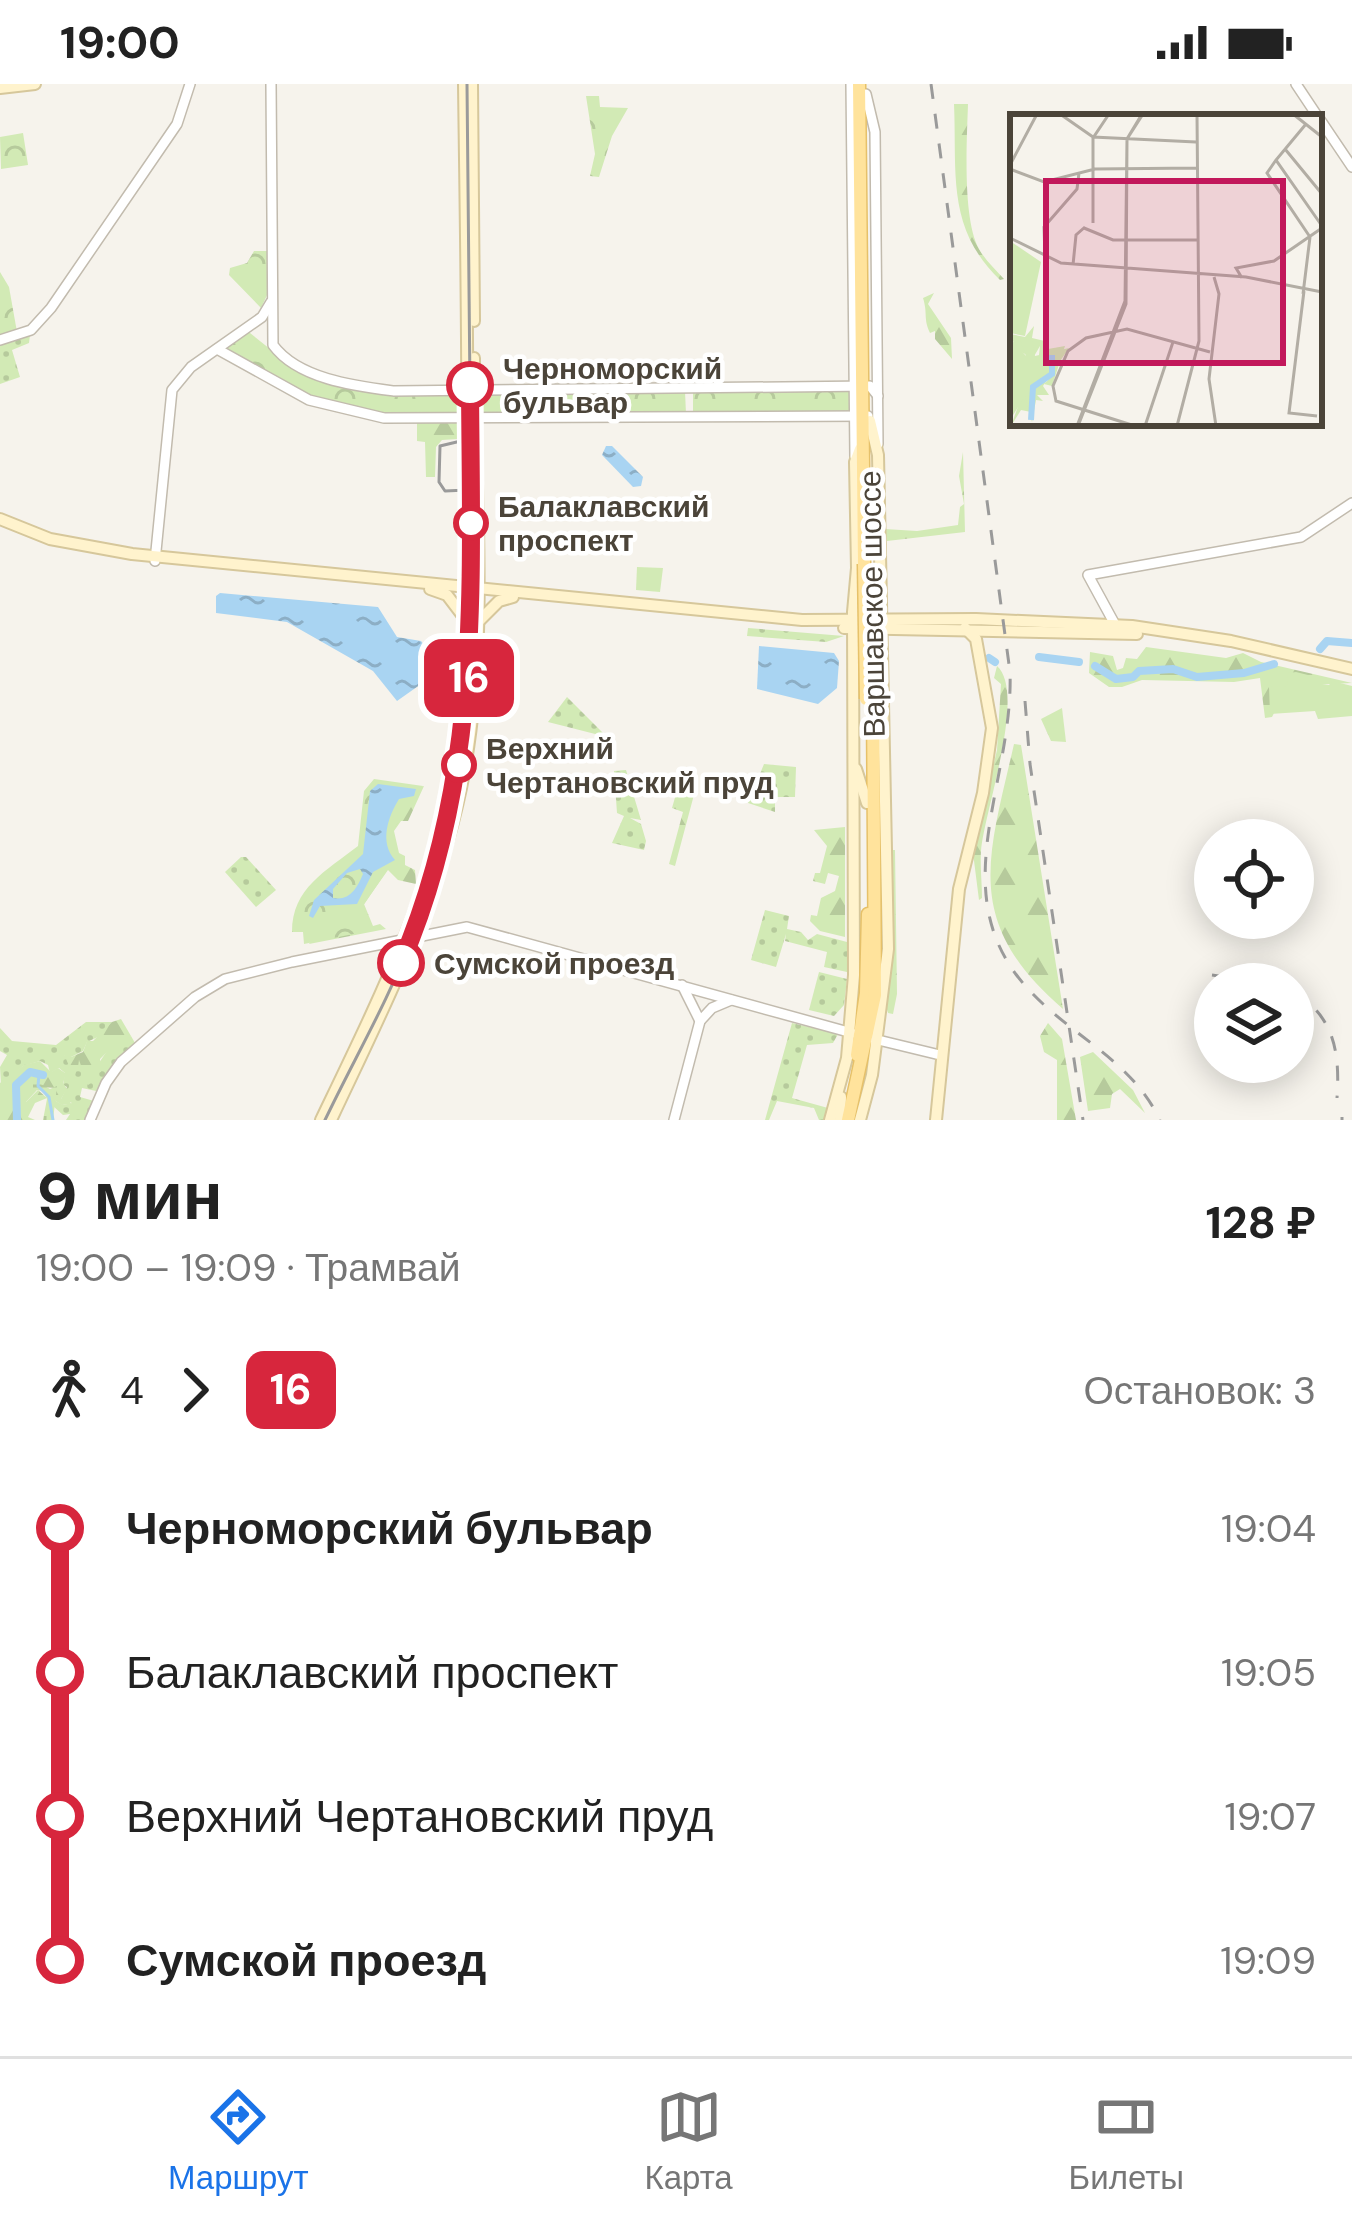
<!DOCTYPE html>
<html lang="ru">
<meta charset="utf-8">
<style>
:root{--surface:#fff;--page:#f2f2f2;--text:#222;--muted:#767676;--line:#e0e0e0;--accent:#1a73e8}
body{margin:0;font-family:"DM Sans",sans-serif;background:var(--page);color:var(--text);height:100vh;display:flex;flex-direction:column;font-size:45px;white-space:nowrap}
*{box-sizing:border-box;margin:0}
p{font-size:39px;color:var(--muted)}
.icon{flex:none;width:66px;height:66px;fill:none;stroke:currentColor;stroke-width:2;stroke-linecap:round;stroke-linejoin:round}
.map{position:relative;height:1036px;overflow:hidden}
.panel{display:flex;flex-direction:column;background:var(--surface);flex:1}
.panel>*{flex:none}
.badge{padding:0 24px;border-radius:18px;font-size:42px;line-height:78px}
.fabs{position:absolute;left:1194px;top:735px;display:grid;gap:24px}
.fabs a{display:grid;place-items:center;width:120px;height:120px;border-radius:50%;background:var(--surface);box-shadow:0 6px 30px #0003;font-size:60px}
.map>.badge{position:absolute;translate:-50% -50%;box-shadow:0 0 0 6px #fff}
.legs{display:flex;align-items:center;gap:18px;height:132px;padding:0 36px;font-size:39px}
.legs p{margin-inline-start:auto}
.head{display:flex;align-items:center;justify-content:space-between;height:204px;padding:0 36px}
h1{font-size:66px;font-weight:700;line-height:90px}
ul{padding:0 36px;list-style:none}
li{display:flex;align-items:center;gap:42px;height:144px;font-size:45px}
li i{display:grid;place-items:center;width:18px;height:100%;margin:0 15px;background:currentColor}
li i::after{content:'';width:30px;height:30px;margin:-15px;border:9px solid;border-radius:50%;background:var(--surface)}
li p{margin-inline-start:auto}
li:first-child i{background:linear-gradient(#0000 50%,currentColor 0)}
li:last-child i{background:linear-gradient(currentColor 50%,#0000 0)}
.status{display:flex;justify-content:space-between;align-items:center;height:84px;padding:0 60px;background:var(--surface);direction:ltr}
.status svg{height:33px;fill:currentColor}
.dock{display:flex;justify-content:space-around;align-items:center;height:168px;border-top:3px solid var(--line);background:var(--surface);font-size:33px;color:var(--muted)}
.dock a{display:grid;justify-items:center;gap:6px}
.dock .on{color:var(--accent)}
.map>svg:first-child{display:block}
.grass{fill:url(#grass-dots)}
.forest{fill:url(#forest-firs)}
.wetland{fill:url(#wetland-marsh)}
.park{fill:url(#park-crowns)}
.garden{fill:#d2eab5}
.water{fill:url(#water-ripples);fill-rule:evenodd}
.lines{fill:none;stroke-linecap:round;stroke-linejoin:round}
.stream{stroke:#a9d4f2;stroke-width:3}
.river{stroke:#a9d4f2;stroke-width:8}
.tertiary-casing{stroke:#c2bbae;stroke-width:12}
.secondary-casing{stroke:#d6c79b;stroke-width:14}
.primary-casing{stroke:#e6c16a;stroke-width:15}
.tertiary{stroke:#fff;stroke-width:9}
.secondary{stroke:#fff3cd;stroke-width:10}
.primary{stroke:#ffe39c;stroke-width:12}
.tram{stroke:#9a9a9a;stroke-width:3}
.rail{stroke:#9a9a9a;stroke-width:3;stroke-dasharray:15 15;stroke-linecap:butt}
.primary-bridge-casing{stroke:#e6c16a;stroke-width:15;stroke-linecap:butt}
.primary-bridge{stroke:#ffe39c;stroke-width:12}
.line-1-casing{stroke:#fff;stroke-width:27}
.line-1{stroke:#d7263d;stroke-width:18}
.stop-1-dot{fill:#fff;stroke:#d7263d;stroke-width:6}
.labels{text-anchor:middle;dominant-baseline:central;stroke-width:9;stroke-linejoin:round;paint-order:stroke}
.stop-label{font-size:30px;font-weight:bold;fill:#4b4439;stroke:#fff;text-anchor:start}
.street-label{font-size:30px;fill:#4b4439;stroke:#fff}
.inset-river{fill:none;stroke:#a9d4f2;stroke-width:6}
.inset-road{fill:none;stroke:#b2ada4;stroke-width:3}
.view{fill:#c2185b;fill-opacity:0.15;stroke:#c2185b;stroke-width:6}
.inset-edge{fill:none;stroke:#4b4439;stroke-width:6}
</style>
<div class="status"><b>19:00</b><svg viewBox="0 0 49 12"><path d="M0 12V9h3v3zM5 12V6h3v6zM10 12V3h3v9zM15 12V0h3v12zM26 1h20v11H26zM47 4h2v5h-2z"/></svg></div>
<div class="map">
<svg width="1352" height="1036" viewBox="0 0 1352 1036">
<defs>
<pattern id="grass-dots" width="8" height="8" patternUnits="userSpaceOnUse" patternTransform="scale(3)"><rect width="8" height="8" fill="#d2eab5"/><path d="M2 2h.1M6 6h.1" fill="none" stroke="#b6ca9c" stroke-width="1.8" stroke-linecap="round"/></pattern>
<pattern id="forest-firs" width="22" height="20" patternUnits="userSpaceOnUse" patternTransform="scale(3)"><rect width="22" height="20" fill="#d2eab5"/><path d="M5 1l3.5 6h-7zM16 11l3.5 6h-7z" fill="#b6ca9c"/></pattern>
<pattern id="wetland-marsh" width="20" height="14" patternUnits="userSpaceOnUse" patternTransform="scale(3)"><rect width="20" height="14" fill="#d2eab5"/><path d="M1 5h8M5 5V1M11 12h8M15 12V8" fill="none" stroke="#b6ca9c"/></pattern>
<pattern id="park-crowns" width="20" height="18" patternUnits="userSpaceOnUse" patternTransform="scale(3)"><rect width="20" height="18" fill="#d2eab5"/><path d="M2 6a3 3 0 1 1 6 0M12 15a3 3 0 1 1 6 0" fill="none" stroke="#b6ca9c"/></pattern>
<pattern id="water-ripples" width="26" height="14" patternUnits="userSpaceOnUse" patternTransform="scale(3)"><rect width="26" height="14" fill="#a9d4f2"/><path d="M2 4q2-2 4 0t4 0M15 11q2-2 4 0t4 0" fill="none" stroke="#8caec5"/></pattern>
</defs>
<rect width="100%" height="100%" fill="#f6f3ec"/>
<g class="grass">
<polygon points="30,251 29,259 12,266 20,293 0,300 0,260"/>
<polygon points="748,544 844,552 826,558 747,552"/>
<polygon points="567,613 607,653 548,638"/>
<polygon points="764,680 796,683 795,713 775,713 775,728 748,719"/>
<polygon points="626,686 641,736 630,734 641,740 646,757 644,766 612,759 624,732 617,729 614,687"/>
<polygon points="241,773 246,773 276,806 256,823 225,788"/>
<polygon points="765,826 789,832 787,845 801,848 808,856 817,850 847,858 847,888 824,883 827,868 785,857 786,850 776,883 751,876"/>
<polygon points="819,888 847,895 844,921 834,932 809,926"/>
<polygon points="86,938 112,938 100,952 87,958 83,967 71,973 64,971 78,977 79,975 88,995 107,967 131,952 135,959 111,983 96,1007 82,1004 80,1013 94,1017 87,1036 66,1036 70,1030 63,1031 53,1022 54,1016 63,1021 72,1019 61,1015 67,1003 63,1001 65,989 59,984 50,989 48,981 40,977 23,982 1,1001 0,983 7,971 0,967 0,944 12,957 56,961"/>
<polygon points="792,939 838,950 833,959 807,961 792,1014 828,1024 824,1036 819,1036 814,1024 777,1017 769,1036 765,1036"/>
</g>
<g class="forest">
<path d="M954 20H968C967 55 962 134 979 165 985 176 996 186 1004 195L1000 196C946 144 957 89 954 20Z"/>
<path d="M934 209 928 220 951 254 952 275 935 255V247L930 249C923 234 928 230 923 214Z"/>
<polygon points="417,339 458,339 458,355 442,356 436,363 435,393 426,393 425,358 417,357"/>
<polygon points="963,368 965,448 887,457 885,445 917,447 958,441 960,423 964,420 959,392"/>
<polygon points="1146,563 1226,574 1243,569 1261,578 1352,599 1288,602 1272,633 1265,634 1260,594 1234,598 1142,596 1122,603 1109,603 1089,589 1090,568 1113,572 1117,586 1123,584 1126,574 1137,575"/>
<path d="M997 582C1027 609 984 728 981 767 980 782 982 799 982 814L979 816 973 769 997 666 1001 600 994 594Z"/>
<polygon points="1062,624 1066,658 1051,657 1041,635"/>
<path d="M1014 660 1021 661 1063 925C962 838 988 774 1014 660Z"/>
<polygon points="424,702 408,737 401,737 394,747 399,769 405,772 405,781 415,786 416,800 398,796 388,786 364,820 373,842 380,840 386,845 309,860 385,739 419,703"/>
<polygon points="678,703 695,707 675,782 669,780 683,728 672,724"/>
<polygon points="845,743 845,853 820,847 810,837 811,831 817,832 821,814 835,807 839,792 828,789 825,800 813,797 815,789 820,789 827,762 814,746"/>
<polygon points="891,766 895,766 897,910 893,930 888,929 885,919 893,865"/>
<polygon points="121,935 131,952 122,966 107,968 100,975 101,988 92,991 94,997 88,1001 79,976 78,983 69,982 64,970 70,969 71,973 83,968 87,957 93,957 112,938"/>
<polygon points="1048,939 1062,955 1076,1036 1057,1036 1057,976 1044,968 1040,952"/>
<polygon points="1093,968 1133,1006 1145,1029 1120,1005 1112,1010 1110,1024 1088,1027 1080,973"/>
<polygon points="40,977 51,988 58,984 65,989 67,984 76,988 71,1002 66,990 63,999 67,1005 61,1015 67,1013 71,1020 62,1021 54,1016 56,1004 25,1002 26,1018 38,1006 47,1014 35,1019 28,1033 35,1036 0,1036 0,999 24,981"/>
</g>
<polygon class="wetland" points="37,998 50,1005 57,1002 53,1036 43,1036 47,1015 43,1007 37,1006 26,1018 21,1016 26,999"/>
<g class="park">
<polygon points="586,12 599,12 600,23 628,24 612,52 599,93 590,92 595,70"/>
<polygon points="23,49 28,81 1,85 0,53"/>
<polygon points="254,167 268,167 269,207 261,224 229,191 230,184 247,179"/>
<polygon points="0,188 9,203 17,248 0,254"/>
<polygon points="245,245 275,269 338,302 465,310 466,330 383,333 309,315 223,265"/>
<polygon points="850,305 850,330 693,331 693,308"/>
<polygon points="685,307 686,330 481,335 477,313 480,309"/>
<path d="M374 695 423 702 392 747 398 770 363 822 368 847 304 860 303 848H292C292 804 326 787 358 762L364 707Z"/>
</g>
<g class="garden">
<polygon points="637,483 663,484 660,508 636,506"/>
<polygon points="1296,588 1320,594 1322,600 1329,601 1332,597 1352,602 1352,632 1318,635 1315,627 1270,630 1269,603 1287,602 1288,589"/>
</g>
<g class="water">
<polygon points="606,362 612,362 643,393 641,402 633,403 602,371"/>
<polygon points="220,509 378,523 397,553 421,557 432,571 431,593 397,617 373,587 287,538 216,529 216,512"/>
<polygon points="759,562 834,569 839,577 837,604 818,620 757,605"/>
<path d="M378 700 416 705 414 712 399 715C388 733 379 758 395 776L373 788 357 820 320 822 313 834 309 832 314 816 363 770 370 707ZM360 785 363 790C357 804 350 817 333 814V805L347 789Z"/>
</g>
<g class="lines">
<polyline class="stream" points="39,990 38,1002 49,1013 53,1036"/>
<g class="river">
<polyline points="1320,565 1327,557 1352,559"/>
<polyline points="1039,573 1079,578"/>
<polyline points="989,574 995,578"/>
<polyline points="1095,582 1116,595 1133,593 1139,587 1173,585 1197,593 1244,589 1274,580"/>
<polyline points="17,1036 16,1001 30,988 43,991"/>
</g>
<g class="tertiary-casing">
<g id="tertiary">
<path d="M271 0 273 261C298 295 355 302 394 307L870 302 878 312"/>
<polyline points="851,0 855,373"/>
<polyline points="1296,0 1318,33"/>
<polyline points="866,10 875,48 878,360"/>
<polyline points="1319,34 1352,83"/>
<polyline points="0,256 31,246 51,224 177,40 190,0"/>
<polyline points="217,265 309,316 384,334 868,332"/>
<polyline points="155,477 172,306 191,283 262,233 271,218"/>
<polyline points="1118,546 1088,491 1301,453 1352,419"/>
<polyline points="682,901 700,937"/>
<polyline points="874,955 940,971"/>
<polyline points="90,1036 106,999 121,978 195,913 225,895 292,878 467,843 852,949"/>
<polyline points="674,1036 700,937 712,924 731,916"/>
</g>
</g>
<g class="secondary-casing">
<g id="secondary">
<polyline points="472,0 474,237"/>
<polyline points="0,4 35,0"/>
<polyline points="0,435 50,455 132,470 802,536 976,535 1132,542 1231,557 1352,585"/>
<polyline points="430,505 447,511 463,532"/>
<polyline points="478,538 499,517 513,513"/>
<polyline points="844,544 1137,550"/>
<polyline points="856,685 867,719"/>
<path d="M321 1036C378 917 431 812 456 681 469 612 466 542 467 472 469 315 466 157 464 0"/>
<path d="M331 1036C382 927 436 823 461 704 490 564 475 416 474 274"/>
<polyline points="830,1036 847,974 854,891 853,528 857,484 855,378 860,365"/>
<polyline points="840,1036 841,1013"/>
<polyline points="860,1036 872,991 888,865 878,371 870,337"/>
<polyline points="936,1036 959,805 983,709 992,644 976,555 965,544"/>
</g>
</g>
<g class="primary-casing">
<g id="primary">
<polyline points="859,0 864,480"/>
<polyline points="857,971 866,909 868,830"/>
<polyline points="848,1036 875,911 873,615"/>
</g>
</g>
<use href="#tertiary" class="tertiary"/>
<use href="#secondary" class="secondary"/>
<use href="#primary" class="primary"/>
<g class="tram">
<polyline points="471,345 465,356 440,362 439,398 445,407 467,406 473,397"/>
<path d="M325 1036C354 975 389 916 412 853 455 742 468 627 472 509L467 0"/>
</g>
<g class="rail">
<path d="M931 0 1010 588C1014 700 940 812 1030 907 1074 954 1131 976 1160 1036"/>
<polyline points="1025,617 1030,680 1083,1036"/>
<polyline points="1212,891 1270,900"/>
<path d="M1293 908C1335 932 1340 970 1337 1014"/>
<polyline points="1342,1036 1342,1033"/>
</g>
<g class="primary-bridge-casing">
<polyline id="primary-bridge" points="864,480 866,615"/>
</g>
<use href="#primary-bridge" class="primary-bridge"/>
</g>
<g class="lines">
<g class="line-1-casing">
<path id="line-1" d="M401 879C482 691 471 500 470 301"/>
</g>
<use href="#line-1" class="line-1"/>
</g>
<g class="stop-1-dot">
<circle cx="470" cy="301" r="21"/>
<circle cx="471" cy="439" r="15"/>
<circle cx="459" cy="681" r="15"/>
<circle cx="401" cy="879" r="21"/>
</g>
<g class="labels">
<g class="stop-label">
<text x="503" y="284">Черноморский<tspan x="503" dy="34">бульвар</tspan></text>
<text x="498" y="422">Балаклавский<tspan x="498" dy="34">проспект</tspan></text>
<text x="486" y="664">Верхний<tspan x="486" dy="34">Чертановский пруд</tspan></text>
<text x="434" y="879">Сумской проезд</text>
</g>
<g class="street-label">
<text transform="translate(872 520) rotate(-91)">Варшавское шоссе</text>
</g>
</g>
<g transform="translate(1010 30)">
<rect width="312" height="312" fill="#f6f3ec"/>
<path d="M24 212 22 224 39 228 38 235 55 232 42 272 34 270 43 261 45 247 21 273V298L11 296 1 312 18 264 47 244 29 241 30 232 23 244 7 236 0 220 15 223Z" fill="#d2eab5"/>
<path d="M0 224 16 242 10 226H22L25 242 59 234 33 272 39 281H27L33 287 26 286 22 308 15 282 0 306Z" fill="#d2eab5"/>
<path d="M0 127 31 148 15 222 0 219Z" fill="#d2eab5"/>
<path class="inset-river" d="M21 306 23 273 42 260V241"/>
<path class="inset-road" d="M50 0 83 23 186 28M283 0 312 23M296 10 266 46 312 112M275 35 312 80M266 46 257 59 300 123 293 180M0 51 27 0M0 55 34 68 85 55 187 54M83 109V24L99 0M74 114 103 126H188M0 124 51 149 236 163 312 178M35 142 34 113 67 75 69 59M63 151 66 121 75 113M204 163 209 180 199 265 206 312M232 164 226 154 264 147 312 114M294 177 279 299 307 302M32 312H72M67 312 115 187 117 25 132 0M68 312 116 190 117 25 133 0M125 312 46 287 43 272 58 237 76 224 117 215 200 238M135 312 163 228M167 312 189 227 187 0"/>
<path class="view" d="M36 67H273V249H36Z"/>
<rect width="312" height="312" class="inset-edge"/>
</g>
</svg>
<div class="fabs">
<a><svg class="icon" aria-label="locate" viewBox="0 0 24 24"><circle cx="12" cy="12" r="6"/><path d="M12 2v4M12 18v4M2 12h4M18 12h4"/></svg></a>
<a><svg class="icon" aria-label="layers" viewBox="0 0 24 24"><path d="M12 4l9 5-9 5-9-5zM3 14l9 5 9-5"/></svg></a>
</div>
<b class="badge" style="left:469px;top:594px;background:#d7263d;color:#fff">16</b>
</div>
<section class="panel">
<div class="head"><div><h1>9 мин</h1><p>19:00 – 19:09 · Трамвай</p></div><b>128 ₽</b></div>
<div class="legs"><svg class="icon" aria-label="walk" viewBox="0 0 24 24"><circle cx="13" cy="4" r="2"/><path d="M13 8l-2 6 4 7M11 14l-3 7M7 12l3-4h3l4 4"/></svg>4<svg class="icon" aria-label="forward" viewBox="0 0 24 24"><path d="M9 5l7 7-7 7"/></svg><b class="badge" style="background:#d7263d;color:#fff">16</b><p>Остановок: 3</p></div>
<ul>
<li><i style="color:#d7263d"></i><b>Черноморский бульвар</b><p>19:04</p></li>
<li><i style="color:#d7263d"></i><span>Балаклавский проспект</span><p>19:05</p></li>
<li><i style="color:#d7263d"></i><span>Верхний Чертановский пруд</span><p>19:07</p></li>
<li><i style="color:#d7263d"></i><b>Сумской проезд</b><p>19:09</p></li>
</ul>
</section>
<nav class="dock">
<a class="on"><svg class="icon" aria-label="directions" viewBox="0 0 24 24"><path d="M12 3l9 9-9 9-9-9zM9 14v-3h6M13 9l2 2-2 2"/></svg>Маршрут</a>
<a><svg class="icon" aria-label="map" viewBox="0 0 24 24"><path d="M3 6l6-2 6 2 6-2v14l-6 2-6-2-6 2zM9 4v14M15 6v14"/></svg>Карта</a>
<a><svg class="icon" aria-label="tickets" viewBox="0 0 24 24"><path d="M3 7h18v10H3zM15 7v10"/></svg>Билеты</a>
</nav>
